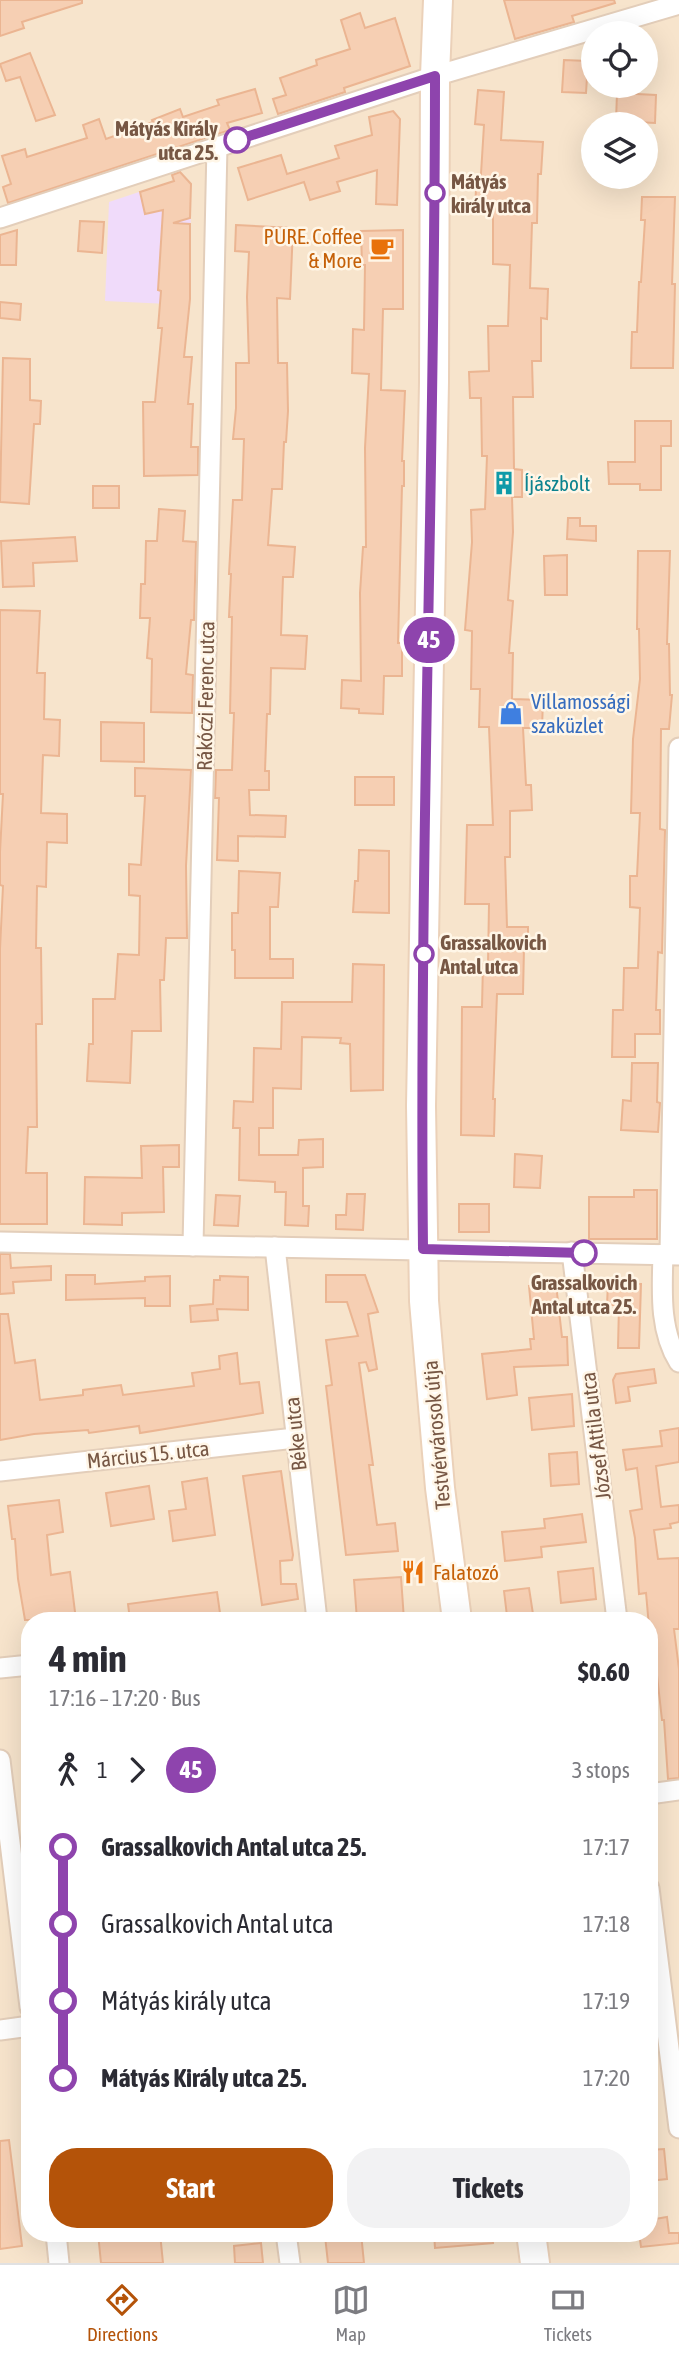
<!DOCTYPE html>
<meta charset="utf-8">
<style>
:root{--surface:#fff;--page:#f2f2f3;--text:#2b2b33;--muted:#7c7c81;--line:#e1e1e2;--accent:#b45309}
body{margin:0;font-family:"Asap Condensed",sans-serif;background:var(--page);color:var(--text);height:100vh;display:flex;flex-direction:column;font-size:26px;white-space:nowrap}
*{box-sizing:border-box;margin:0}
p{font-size:23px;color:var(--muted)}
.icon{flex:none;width:38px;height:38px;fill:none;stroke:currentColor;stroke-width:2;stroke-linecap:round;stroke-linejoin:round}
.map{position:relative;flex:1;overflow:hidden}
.panel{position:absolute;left:21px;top:1612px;width:637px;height:630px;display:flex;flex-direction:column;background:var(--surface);border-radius:28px;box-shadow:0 7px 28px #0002}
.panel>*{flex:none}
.badge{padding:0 14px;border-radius:23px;font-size:24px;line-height:46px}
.tools{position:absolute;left:581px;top:21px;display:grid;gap:14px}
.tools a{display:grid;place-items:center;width:77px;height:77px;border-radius:50%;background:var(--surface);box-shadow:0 7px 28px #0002;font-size:35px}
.map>.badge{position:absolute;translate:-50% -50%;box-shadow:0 0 0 4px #fff}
.legs{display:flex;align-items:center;gap:10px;height:77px;padding:0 28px;font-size:23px}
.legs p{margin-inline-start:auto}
.summary{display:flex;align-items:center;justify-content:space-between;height:119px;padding:0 28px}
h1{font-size:38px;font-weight:700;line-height:52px}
.action{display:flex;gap:14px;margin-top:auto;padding:14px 28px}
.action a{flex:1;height:80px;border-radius:28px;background:var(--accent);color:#fff;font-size:28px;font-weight:700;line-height:80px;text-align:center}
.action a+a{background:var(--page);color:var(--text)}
ul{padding:0 28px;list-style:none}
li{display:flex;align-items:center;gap:24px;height:77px;font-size:26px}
li i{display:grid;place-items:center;width:10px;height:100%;margin:0 9px;background:currentColor}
li i::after{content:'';width:18px;height:18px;margin:-9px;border:5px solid;border-radius:50%;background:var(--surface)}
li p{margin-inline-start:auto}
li:first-child i{background:linear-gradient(#0000 50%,currentColor 0)}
li:last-child i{background:linear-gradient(currentColor 50%,#0000 0)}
.tab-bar{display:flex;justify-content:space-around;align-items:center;height:98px;border-top:2px solid var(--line);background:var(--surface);font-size:19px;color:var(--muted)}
.tab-bar a{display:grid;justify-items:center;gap:4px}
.tab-bar .active{color:var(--accent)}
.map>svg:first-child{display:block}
.residential{fill:#f7e4cc;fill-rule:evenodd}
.education{fill:#f0dbfa}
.building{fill:#f6cfb3;stroke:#ebb592;stroke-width:2}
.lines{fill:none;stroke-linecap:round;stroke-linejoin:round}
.street-casing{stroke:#e3ceba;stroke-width:23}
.secondary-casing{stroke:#ebd1b9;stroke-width:32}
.street{stroke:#fff;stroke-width:19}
.secondary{stroke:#fff;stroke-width:28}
.line-1-casing{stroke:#fff;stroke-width:16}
.line-1{stroke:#8e44ad;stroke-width:10}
.stop-1-dot{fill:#fff;stroke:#8e44ad;stroke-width:3.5}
.labels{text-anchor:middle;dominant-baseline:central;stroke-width:5;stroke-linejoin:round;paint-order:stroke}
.stop-label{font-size:21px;font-weight:bold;fill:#775744;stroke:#fff6e7;text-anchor:start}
.food-label{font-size:21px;fill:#c56008;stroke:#fff6e7;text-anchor:end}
.culture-label{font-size:21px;fill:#0d838f;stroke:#fff6e7;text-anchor:start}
.street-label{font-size:21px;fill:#775744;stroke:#fff6e7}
.shop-label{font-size:21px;fill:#366cbe;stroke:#fff6e7;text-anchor:start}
</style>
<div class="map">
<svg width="679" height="2263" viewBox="0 0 679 2263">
<rect width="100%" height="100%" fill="#fef2de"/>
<path class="residential" d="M0 0H679V2263H0ZM593 33H646V86H593ZM593 124H646V177H593ZM30 1620H649V2233H30Z"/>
<polygon class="education" points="184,177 191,184 190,305 105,301 109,202"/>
<g class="building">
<polygon points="0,0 82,0 82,3 22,22 24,28 0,36"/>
<polygon points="504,0 614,0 615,3 572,16 574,22 515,39"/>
<polygon points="360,13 365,28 395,18 410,66 344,88 345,92 278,114 273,99 286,95 280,78 317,65 316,60 350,49 341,20"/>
<polygon points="30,53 55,115 36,121 20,77 6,81 0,64"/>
<polygon points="564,60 588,61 586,93 562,92"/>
<polygon points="255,89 262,113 227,123 230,130 8,203 3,187 11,184 2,156 25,149 27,157 87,138 83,125 99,119 106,139 153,122 152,120 180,109 183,117 219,105 217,100"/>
<polygon points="478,90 504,92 501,140 543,142 541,174 538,174 537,223 532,223 530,288 548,289 547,319 541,318 541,361 532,361 533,397 513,397 514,469 522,470 522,497 512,497 513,532 508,600 513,601 509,653 513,653 512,699 543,700 542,728 523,728 526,785 531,785 532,810 510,811 510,857 505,857 507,927 528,927 528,948 524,948 523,994 497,994 493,1099 495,1099 494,1136 461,1135 462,1007 482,1007 483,964 488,964 489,904 465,904 467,825 493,825 489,727 479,727 480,689 471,689 472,631 465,630 472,542 471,510 485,509 487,456 482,456 481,398 470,398 469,372 489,371 488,326 508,326 510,265 493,264 493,207 475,207 476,190 480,190 484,125 475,124"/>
<polygon points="617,93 656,95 655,123 616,121"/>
<polygon points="393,111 400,119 397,205 376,204 377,170 337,182 340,191 310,200 304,182 248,200 238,168 281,155 287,174 339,158 335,146 372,135 369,117"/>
<polygon points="180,172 191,184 190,218 173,223 190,224 190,299 184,357 192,357 188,404 193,404 191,447 198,447 198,475 144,476 143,402 155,402 162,328 158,328 161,291 158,290 163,210 145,214 140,192 174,181 172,175"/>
<polygon points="642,197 675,197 672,284 675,284 673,368 631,368 632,332 637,332 639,282 641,282 645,220 641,220"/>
<polygon points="80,221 104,222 102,253 78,251"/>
<polygon points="236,225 293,228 290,299 277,298 278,363 287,363 288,411 286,442 284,442 282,489 272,489 268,545 295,547 293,577 283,577 281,635 307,636 305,669 271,668 270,714 267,714 265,771 269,771 269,790 249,790 250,815 286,816 285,837 238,836 238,861 217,860 219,798 215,798 216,770 232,770 234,713 230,713 232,617 229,617 231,574 229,574 233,500 242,500 244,439 233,439 236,408 236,363 249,363 247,297 249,252 235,251"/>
<polygon points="17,230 16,265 0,265 0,235"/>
<polygon points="403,230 403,309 383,309 381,390 405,391 402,461 404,461 404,486 402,486 398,643 402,643 402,676 384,676 383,714 359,713 359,709 341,708 342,680 361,681 360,593 363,547 366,547 365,448 369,374 352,373 353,329 364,330 365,265 362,265 361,231"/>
<polygon points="0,302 21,304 20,320 0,318"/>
<polygon points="3,358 30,359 30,400 41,401 40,424 34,424 29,504 0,502"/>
<polygon points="635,421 671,421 671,446 661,446 661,490 640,490 640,484 609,484 608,462 635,462"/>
<rect x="93" y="486" width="26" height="22"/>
<polygon points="159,509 185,511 183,541 196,542 194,620 191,620 186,674 193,675 192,713 151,712 152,659 147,658 150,618 140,618 141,584 145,584 146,541 157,541"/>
<polygon points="568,518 580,518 580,526 596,526 596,541 567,539"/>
<polygon points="75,537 77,561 33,563 34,586 3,587 1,541"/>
<polygon points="638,551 670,551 667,644 669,644 670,695 672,695 669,729 661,729 660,829 665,830 662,953 658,952 656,1010 660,1010 660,1034 635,1034 635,1057 612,1057 613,1010 623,1010 624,968 638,968 640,908 630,907 630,876 637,876 640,813 631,813 633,739 640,679 639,629 637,629"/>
<polygon points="567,555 567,595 545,595 544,556"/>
<polygon points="0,610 40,611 37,673 45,673 44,719 60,720 59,756 43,755 41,813 67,814 67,843 47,842 46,887 37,886 36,948 41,948 42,1024 36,1024 37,1127 28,1127 26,1173 47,1173 47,1224 0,1224 0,949 3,886 0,885 0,852 3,794 0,794"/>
<polygon points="101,722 144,723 144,762 101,761"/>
<polygon points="135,768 191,770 186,866 187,938 166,938 164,980 160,980 161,1031 132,1031 130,1083 87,1081 89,1044 93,1044 93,999 115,999 118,954 139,955 140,896 129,895 129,864 141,865 145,796 135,796"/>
<rect x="355" y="777" width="39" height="28"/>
<polygon points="359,850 389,851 389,913 353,912 355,881 358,881"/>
<polygon points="239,871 280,873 278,907 270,907 270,959 293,959 293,978 235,978 235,950 232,950 232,913 238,913"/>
<polygon points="353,964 384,965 383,1090 351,1091 350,1044 340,1043 341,1038 302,1037 301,1089 273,1088 273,1128 259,1128 259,1155 298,1155 299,1140 323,1139 323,1167 303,1168 303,1206 309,1206 308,1226 285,1225 286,1192 275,1192 275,1182 239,1180 240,1128 233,1128 234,1101 253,1102 254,1048 281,1049 282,1002 352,1002"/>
<polygon points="632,1063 658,1063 657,1102 660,1103 658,1132 621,1130 623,1100 631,1101"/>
<polygon points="179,1145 179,1167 163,1167 164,1212 122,1213 122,1225 84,1224 85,1177 142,1178 141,1146"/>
<polygon points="515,1154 542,1156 540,1188 514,1187"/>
<polygon points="634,1190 657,1190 657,1239 589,1239 589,1197 634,1197"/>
<polygon points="347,1194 365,1194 363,1230 336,1229 336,1215 346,1215"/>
<polygon points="216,1195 240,1196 238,1226 214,1225"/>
<rect x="459" y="1204" width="30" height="28"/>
<polygon points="0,1254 10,1254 11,1268 51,1266 51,1280 13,1282 14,1293 0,1294"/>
<polygon points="66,1275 95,1275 95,1284 145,1281 145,1277 170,1276 170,1306 145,1306 145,1298 66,1300"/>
<polygon points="326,1275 365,1275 378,1312 368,1314 377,1369 369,1371 366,1362 359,1363 373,1465 369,1465 377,1525 395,1523 398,1551 346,1555 326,1386 332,1385 326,1340 358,1336 347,1302 326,1302"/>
<polygon points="220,1276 248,1277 248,1310 217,1309 218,1320 191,1322 190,1306 213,1304 214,1280 220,1280"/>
<polygon points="608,1283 641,1284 639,1348 618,1348 619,1305 607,1305"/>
<polygon points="556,1284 562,1337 567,1337 568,1365 514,1367 517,1395 487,1399 482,1354 531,1349 530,1339 534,1339 529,1286"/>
<polygon points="0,1314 8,1314 15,1363 35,1360 40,1400 83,1395 83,1390 121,1385 123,1395 194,1386 192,1373 220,1369 219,1356 237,1353 240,1384 259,1382 263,1413 140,1433 139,1426 89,1433 88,1430 34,1434 0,1440"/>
<polygon points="654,1369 656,1383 628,1387 630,1401 616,1403 613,1380 616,1374"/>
<polygon points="572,1394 574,1426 532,1430 529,1398"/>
<polygon points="679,1428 679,1462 656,1466 661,1507 679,1505 679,1522 670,1524 671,1528 654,1530 658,1559 679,1558 679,1629 674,1629 679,1669 679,1778 668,1779 664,1720 662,1720 654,1648 651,1649 646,1593 639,1594 635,1538 630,1511 642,1509 637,1468 626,1470 623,1450 662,1446 660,1431"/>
<polygon points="577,1452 579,1484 551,1486 549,1454"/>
<polygon points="281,1471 293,1555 292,1560 280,1561 281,1584 296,1584 298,1599 262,1605 243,1476"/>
<polygon points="207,1478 215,1535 173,1541 169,1511 186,1509 182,1482"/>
<polygon points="149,1486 154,1519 111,1526 106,1493"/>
<polygon points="59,1500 63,1532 47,1535 51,1575 70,1572 76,1620 25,1620 18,1579 15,1539 12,1539 8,1506"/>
<polygon points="582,1514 586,1542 541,1547 542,1557 505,1561 502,1532 545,1528 544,1519"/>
<polygon points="593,1568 596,1599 561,1603 558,1572"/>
<polygon points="401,1577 404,1620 357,1620 354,1580"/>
<polygon points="529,1588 533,1614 507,1616 504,1591"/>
<polygon points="217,1592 221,1620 130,1620 128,1604"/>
<polygon points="9,2140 22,2246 0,2249 0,2141"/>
<polygon points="664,2149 667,2179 649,2181 649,2150"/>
<polygon points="667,2217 669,2233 679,2233 679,2243 641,2247 639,2233 649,2233 649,2220"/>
<polygon points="98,2233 160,2233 163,2263 101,2263"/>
<polygon points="361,2233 364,2263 328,2263 325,2236"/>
<polygon points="434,2233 492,2233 493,2243 435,2248"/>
<polygon points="261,2243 263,2263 235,2263 234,2246"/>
</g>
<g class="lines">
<g class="street-casing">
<g id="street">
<polyline points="0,218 435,76 679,4"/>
<polyline points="0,1242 679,1255"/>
<polyline points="193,1246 217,146"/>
<polyline points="275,1247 317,1620"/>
<polyline points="572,1252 617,1620"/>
<path d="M663 1254C662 1291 659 1330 679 1362"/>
<polyline points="670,1254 679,748"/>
<polyline points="0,1471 295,1438"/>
<polyline points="0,1668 30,1665"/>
<polyline points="0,1760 30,2007"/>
<polyline points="649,1794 679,1790"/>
<polyline points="649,1888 679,2128"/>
<polyline points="0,2030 30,2026"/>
<polyline points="56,2233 59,2263"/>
<polyline points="286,2233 290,2263"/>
</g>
</g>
<g class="secondary-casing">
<g id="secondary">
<polyline points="438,0 435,76 434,382 421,1106 423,1231 424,1301 440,1488 457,1620"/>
<polyline points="531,2233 535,2263"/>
</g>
</g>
<use href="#street" class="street"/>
<use href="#secondary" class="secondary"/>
</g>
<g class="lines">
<g class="line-1-casing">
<path id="line-1" d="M237 140 435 76C435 467 419 858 423 1249L584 1253"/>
</g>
<use href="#line-1" class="line-1"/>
</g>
<defs>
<g id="cafe-bare" transform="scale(1.89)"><path d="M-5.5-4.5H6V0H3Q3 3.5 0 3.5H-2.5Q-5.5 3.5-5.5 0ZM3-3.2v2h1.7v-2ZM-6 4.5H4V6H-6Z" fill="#e8710a" stroke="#fff6e7" stroke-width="2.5" paint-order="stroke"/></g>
<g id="building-bare" transform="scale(1.89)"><path d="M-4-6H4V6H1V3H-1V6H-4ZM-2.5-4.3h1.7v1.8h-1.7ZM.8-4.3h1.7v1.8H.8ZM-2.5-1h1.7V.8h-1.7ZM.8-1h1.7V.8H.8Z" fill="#0f9aa8" stroke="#fff6e7" stroke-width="2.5" paint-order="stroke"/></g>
<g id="shop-bare" transform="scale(1.89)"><path d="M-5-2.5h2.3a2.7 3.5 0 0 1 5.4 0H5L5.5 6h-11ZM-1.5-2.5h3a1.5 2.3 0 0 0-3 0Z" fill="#3f7fe0" stroke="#fff6e7" stroke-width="2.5" paint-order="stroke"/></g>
<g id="restaurant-bare" transform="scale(1.89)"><path d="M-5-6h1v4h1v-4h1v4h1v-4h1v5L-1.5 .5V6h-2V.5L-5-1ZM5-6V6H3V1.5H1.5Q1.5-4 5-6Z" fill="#e8710a" stroke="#fff6e7" stroke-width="2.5" paint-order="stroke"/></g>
</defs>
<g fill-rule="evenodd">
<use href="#cafe-bare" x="382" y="248"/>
<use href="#building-bare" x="504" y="483"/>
<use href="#shop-bare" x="511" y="713"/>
<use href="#restaurant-bare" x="413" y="1572"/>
</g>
<g class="stop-1-dot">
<circle cx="237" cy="140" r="12"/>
<circle cx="435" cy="193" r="9"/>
<circle cx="424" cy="954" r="9"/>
<circle cx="584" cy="1253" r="12"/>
</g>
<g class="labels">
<g class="stop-label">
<text x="218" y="128" text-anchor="end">Mátyás Király<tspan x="218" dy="24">utca 25.</tspan></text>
<text x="451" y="181">Mátyás<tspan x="451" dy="24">király utca</tspan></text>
<text x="440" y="942">Grassalkovich<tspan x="440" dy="24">Antal utca</tspan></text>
<text x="584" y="1282" text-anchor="middle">Grassalkovich<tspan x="584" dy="24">Antal utca 25.</tspan></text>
</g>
<g class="food-label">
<text x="362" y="236">PURE. Coffee<tspan x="362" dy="24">&amp; More</tspan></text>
<text x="433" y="1572" text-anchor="start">Falatozó</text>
</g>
<g class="culture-label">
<text x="524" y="483">Íjászbolt</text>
</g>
<g class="street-label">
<text transform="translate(205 696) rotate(-89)">Rákóczi Ferenc utca</text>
<text transform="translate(295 1434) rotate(-96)">Béke utca</text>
<text transform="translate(436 1435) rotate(-95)">Testvérvárosok útja</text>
<text transform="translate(595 1436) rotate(-97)">József Attila utca</text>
<text transform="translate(148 1454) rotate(-6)">Március 15. utca</text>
</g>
<g class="shop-label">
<text x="531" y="701">Villamossági<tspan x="531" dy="24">szaküzlet</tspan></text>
</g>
</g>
</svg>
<div class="tools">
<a><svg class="icon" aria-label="locate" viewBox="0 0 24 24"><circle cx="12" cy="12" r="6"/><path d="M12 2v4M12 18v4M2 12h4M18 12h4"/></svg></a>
<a><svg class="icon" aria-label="layers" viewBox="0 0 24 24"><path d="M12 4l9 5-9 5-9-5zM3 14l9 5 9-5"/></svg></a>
</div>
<b class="badge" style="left:429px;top:640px;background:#8e44ad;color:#fff">45</b>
<section class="panel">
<div class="summary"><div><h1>4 min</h1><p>17:16 – 17:20 · Bus</p></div><b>$0.60</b></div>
<div class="legs"><svg class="icon" aria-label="walk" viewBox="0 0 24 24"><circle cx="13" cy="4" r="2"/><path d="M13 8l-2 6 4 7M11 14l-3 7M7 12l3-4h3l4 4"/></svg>1<svg class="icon" aria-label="forward" viewBox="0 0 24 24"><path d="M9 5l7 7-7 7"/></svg><b class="badge" style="background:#8e44ad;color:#fff">45</b><p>3 stops</p></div>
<ul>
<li><i style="color:#8e44ad"></i><b>Grassalkovich Antal utca 25.</b><p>17:17</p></li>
<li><i style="color:#8e44ad"></i><span>Grassalkovich Antal utca</span><p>17:18</p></li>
<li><i style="color:#8e44ad"></i><span>Mátyás király utca</span><p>17:19</p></li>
<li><i style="color:#8e44ad"></i><b>Mátyás Király utca 25.</b><p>17:20</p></li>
</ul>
<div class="action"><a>Start</a><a>Tickets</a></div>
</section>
</div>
<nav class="tab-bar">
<a class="active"><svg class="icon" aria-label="directions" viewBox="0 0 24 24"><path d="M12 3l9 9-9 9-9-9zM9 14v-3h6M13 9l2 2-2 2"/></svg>Directions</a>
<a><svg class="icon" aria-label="map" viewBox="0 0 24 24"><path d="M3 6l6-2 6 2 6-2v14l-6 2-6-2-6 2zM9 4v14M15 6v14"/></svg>Map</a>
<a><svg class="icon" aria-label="tickets" viewBox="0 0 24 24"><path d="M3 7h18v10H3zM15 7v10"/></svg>Tickets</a>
</nav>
